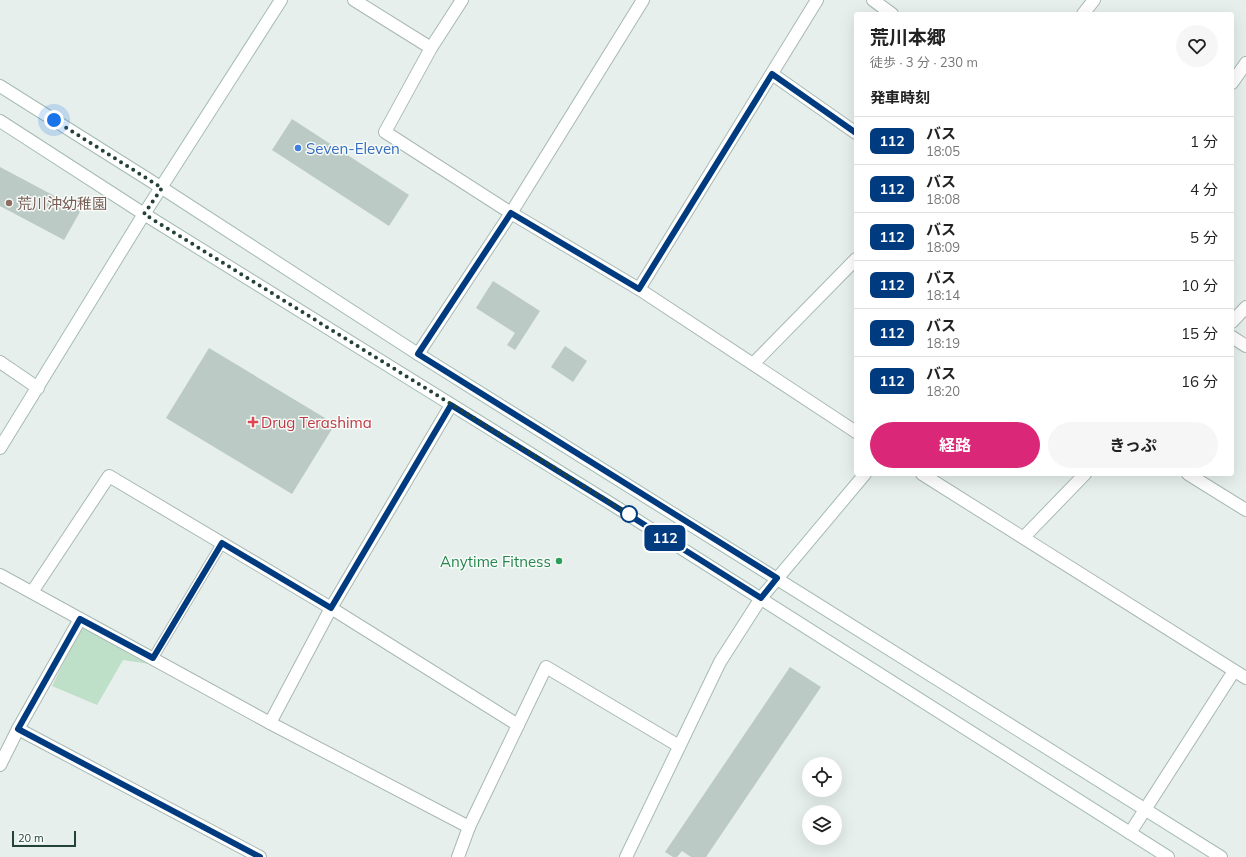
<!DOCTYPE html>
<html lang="ja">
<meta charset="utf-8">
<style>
:root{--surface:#fff;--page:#f6f6f6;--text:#222;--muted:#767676;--line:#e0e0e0;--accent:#db2777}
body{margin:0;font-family:Mulish,"Noto Sans JP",sans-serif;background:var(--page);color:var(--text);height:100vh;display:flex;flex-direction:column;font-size:15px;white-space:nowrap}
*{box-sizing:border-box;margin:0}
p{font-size:13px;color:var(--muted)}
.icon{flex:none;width:22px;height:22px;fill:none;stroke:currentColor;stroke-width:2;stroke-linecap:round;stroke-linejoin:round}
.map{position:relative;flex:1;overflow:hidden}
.panel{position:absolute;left:854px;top:12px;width:380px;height:464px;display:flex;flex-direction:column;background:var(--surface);border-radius:4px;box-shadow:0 4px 16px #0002}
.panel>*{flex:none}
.badge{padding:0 8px;border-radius:6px;font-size:14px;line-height:26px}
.fabs{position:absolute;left:802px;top:757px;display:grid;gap:8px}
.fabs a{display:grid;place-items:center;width:40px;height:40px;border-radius:50%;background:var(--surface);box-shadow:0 4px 16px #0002;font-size:20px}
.scale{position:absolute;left:12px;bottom:10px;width:64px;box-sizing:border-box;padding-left:4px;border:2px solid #24423a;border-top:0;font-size:11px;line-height:14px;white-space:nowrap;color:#24423a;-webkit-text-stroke:3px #f7fbf9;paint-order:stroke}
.you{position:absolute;width:20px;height:20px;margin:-10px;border:3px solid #fff;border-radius:50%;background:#1a73e8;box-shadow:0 0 0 6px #1a73e833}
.map>.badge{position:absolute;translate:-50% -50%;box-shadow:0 0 0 2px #fff}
h2{padding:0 16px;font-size:15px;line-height:36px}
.round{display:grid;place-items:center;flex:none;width:42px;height:42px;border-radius:21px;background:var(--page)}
.head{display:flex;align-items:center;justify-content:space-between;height:68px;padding:0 16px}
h1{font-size:19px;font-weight:700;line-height:30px}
.action{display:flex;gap:8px;margin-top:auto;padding:8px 16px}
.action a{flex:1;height:46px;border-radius:24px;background:var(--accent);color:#fff;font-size:16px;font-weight:700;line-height:46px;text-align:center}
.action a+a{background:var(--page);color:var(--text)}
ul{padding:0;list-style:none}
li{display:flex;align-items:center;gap:12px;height:48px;padding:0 16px;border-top:1px solid var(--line)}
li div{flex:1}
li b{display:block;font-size:15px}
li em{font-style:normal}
li .badge{min-width:44px;font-weight:700;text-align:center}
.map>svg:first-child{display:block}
.green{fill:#bfe0c8}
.building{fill:#bbcac4}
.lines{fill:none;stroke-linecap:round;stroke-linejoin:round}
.lane-casing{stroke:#a8b8b2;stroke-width:11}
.street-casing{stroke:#a8b8b2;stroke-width:14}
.secondary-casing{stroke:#a4bbb3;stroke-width:14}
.lane{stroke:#fff;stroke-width:9}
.street{stroke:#fff;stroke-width:12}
.secondary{stroke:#fff;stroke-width:12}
.line-casing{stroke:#fff;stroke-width:9}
.line{stroke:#003b80;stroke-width:6}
.walk{stroke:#24423a;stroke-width:4;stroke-dasharray:0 7.2}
.shop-dot{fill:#3f7fe0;stroke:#f7fbf9;stroke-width:1.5}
.education-dot{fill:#8d6e63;stroke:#f7fbf9;stroke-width:1.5}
.health-dot{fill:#e0444e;stroke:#f7fbf9;stroke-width:1.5}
.stop-dot{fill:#fff;stroke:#003b80;stroke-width:2}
.leisure-dot{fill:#2e9e5b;stroke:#f7fbf9;stroke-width:1.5}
.labels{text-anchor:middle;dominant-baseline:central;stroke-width:3;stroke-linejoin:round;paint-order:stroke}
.shop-label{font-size:15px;fill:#366cbe;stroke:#f7fbf9;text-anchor:start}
.education-label{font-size:15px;fill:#785e54;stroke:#f7fbf9;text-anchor:start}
.health-label{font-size:15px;fill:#be3a42;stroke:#f7fbf9;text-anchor:start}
.leisure-label{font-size:15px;fill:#27864d;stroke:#f7fbf9;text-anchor:end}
</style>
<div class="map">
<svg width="1246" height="857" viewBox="0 0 1246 857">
<rect width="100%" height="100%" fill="#e6efeb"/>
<polygon class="green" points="82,625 149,664 123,660 97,705 52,686"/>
<g class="building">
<polygon points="292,119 409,195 389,226 272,150"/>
<polygon points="0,167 81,210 64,240 0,206"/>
<polygon points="493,281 540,311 515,350 507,345 515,333 476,308"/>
<polygon points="565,346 587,361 573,382 551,367"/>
<polygon points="209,348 335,424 292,494 166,418"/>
<polygon points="790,667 821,687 706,857 691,857 682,851 677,857 673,857 665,852"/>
</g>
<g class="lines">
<g class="lane-casing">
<polyline id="lane" points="153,658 222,543"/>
</g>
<g class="street-casing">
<g id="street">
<polyline points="354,0 431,48"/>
<polyline points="462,0 431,48 385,132 511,213 639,289 856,432"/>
<polyline points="873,0 892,14"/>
<polyline points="1083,14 1094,0"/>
<polyline points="772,74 856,133"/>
<polyline points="639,289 817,0"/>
<polyline points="1232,322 1246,307"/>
<polyline points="1232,337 1246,346"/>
<polyline points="418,354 511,213 643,0"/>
<polyline points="0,362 38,388"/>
<polyline points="753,364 856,259"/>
<polyline points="922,474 1246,678"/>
<polyline points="1188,474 1246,510"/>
<polyline points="1024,537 1085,474"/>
<polyline points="0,575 270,723 469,827"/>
<polyline points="32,592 109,476 331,608 518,725"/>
<polyline points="270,723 331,608 451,405"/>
<polyline points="18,729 260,857"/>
<polyline points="0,765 18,729 80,619"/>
<polyline points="1130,833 1234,671"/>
<polyline points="458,857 469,827 546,667 679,746"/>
</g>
</g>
<g class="secondary-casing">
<g id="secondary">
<polyline points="1232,83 1246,63"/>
<polyline points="0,86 162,188 418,354 1221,857"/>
<polyline points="0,121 144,214 613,505 1168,857"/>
<polyline points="0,448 144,214 281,0"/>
<polyline points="626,857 720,662 761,598 865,474"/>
</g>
</g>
<use href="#lane" class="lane"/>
<use href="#street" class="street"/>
<use href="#secondary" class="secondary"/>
</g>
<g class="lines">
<g class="line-casing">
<polyline id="line" points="260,857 18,729 80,619 153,658 222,543 331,608 451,405 613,505 761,598 777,578 418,354 511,213 639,289 772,74 856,133"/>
</g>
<use href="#line" class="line"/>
<polyline class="walk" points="54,120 162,188 144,214 629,514"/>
</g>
<circle class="shop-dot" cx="298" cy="148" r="4"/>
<circle class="education-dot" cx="9" cy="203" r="4"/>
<path class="health-dot" d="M251 416h4v4h4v4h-4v4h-4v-4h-4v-4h4z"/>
<circle class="stop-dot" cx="629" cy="514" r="8"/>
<circle class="leisure-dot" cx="559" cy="561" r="4"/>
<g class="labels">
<g class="shop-label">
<text x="306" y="148">Seven-Eleven</text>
</g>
<g class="education-label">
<text x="17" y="203">荒川沖幼稚園</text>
</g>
<g class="health-label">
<text x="261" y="422">Drug Terashima</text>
</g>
<g class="leisure-label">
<text x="551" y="561">Anytime Fitness</text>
</g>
</g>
</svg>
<div class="fabs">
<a><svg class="icon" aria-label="locate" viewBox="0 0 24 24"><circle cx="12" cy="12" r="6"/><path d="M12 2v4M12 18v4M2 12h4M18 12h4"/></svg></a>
<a><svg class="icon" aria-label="layers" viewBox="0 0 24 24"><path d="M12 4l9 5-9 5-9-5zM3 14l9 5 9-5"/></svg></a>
</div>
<div class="scale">20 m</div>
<div class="you" style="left:54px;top:120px"></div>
<b class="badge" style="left:665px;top:538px;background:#003b80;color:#fff">112</b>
<section class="panel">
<div class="head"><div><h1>荒川本郷</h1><p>徒歩 · 3 分 · 230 m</p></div><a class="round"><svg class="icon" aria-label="heart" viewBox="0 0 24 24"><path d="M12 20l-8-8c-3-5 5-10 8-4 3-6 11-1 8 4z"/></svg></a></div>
<h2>発車時刻</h2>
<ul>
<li><span class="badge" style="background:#003b80;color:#fff">112</span><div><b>バス</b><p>18:05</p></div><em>1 分</em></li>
<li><span class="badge" style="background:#003b80;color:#fff">112</span><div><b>バス</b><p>18:08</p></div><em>4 分</em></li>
<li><span class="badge" style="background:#003b80;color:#fff">112</span><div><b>バス</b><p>18:09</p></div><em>5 分</em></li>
<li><span class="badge" style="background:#003b80;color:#fff">112</span><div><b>バス</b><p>18:14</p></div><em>10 分</em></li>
<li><span class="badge" style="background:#003b80;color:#fff">112</span><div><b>バス</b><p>18:19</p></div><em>15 分</em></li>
<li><span class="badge" style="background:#003b80;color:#fff">112</span><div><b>バス</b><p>18:20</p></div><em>16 分</em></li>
</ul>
<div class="action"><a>経路</a><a>きっぷ</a></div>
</section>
</div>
